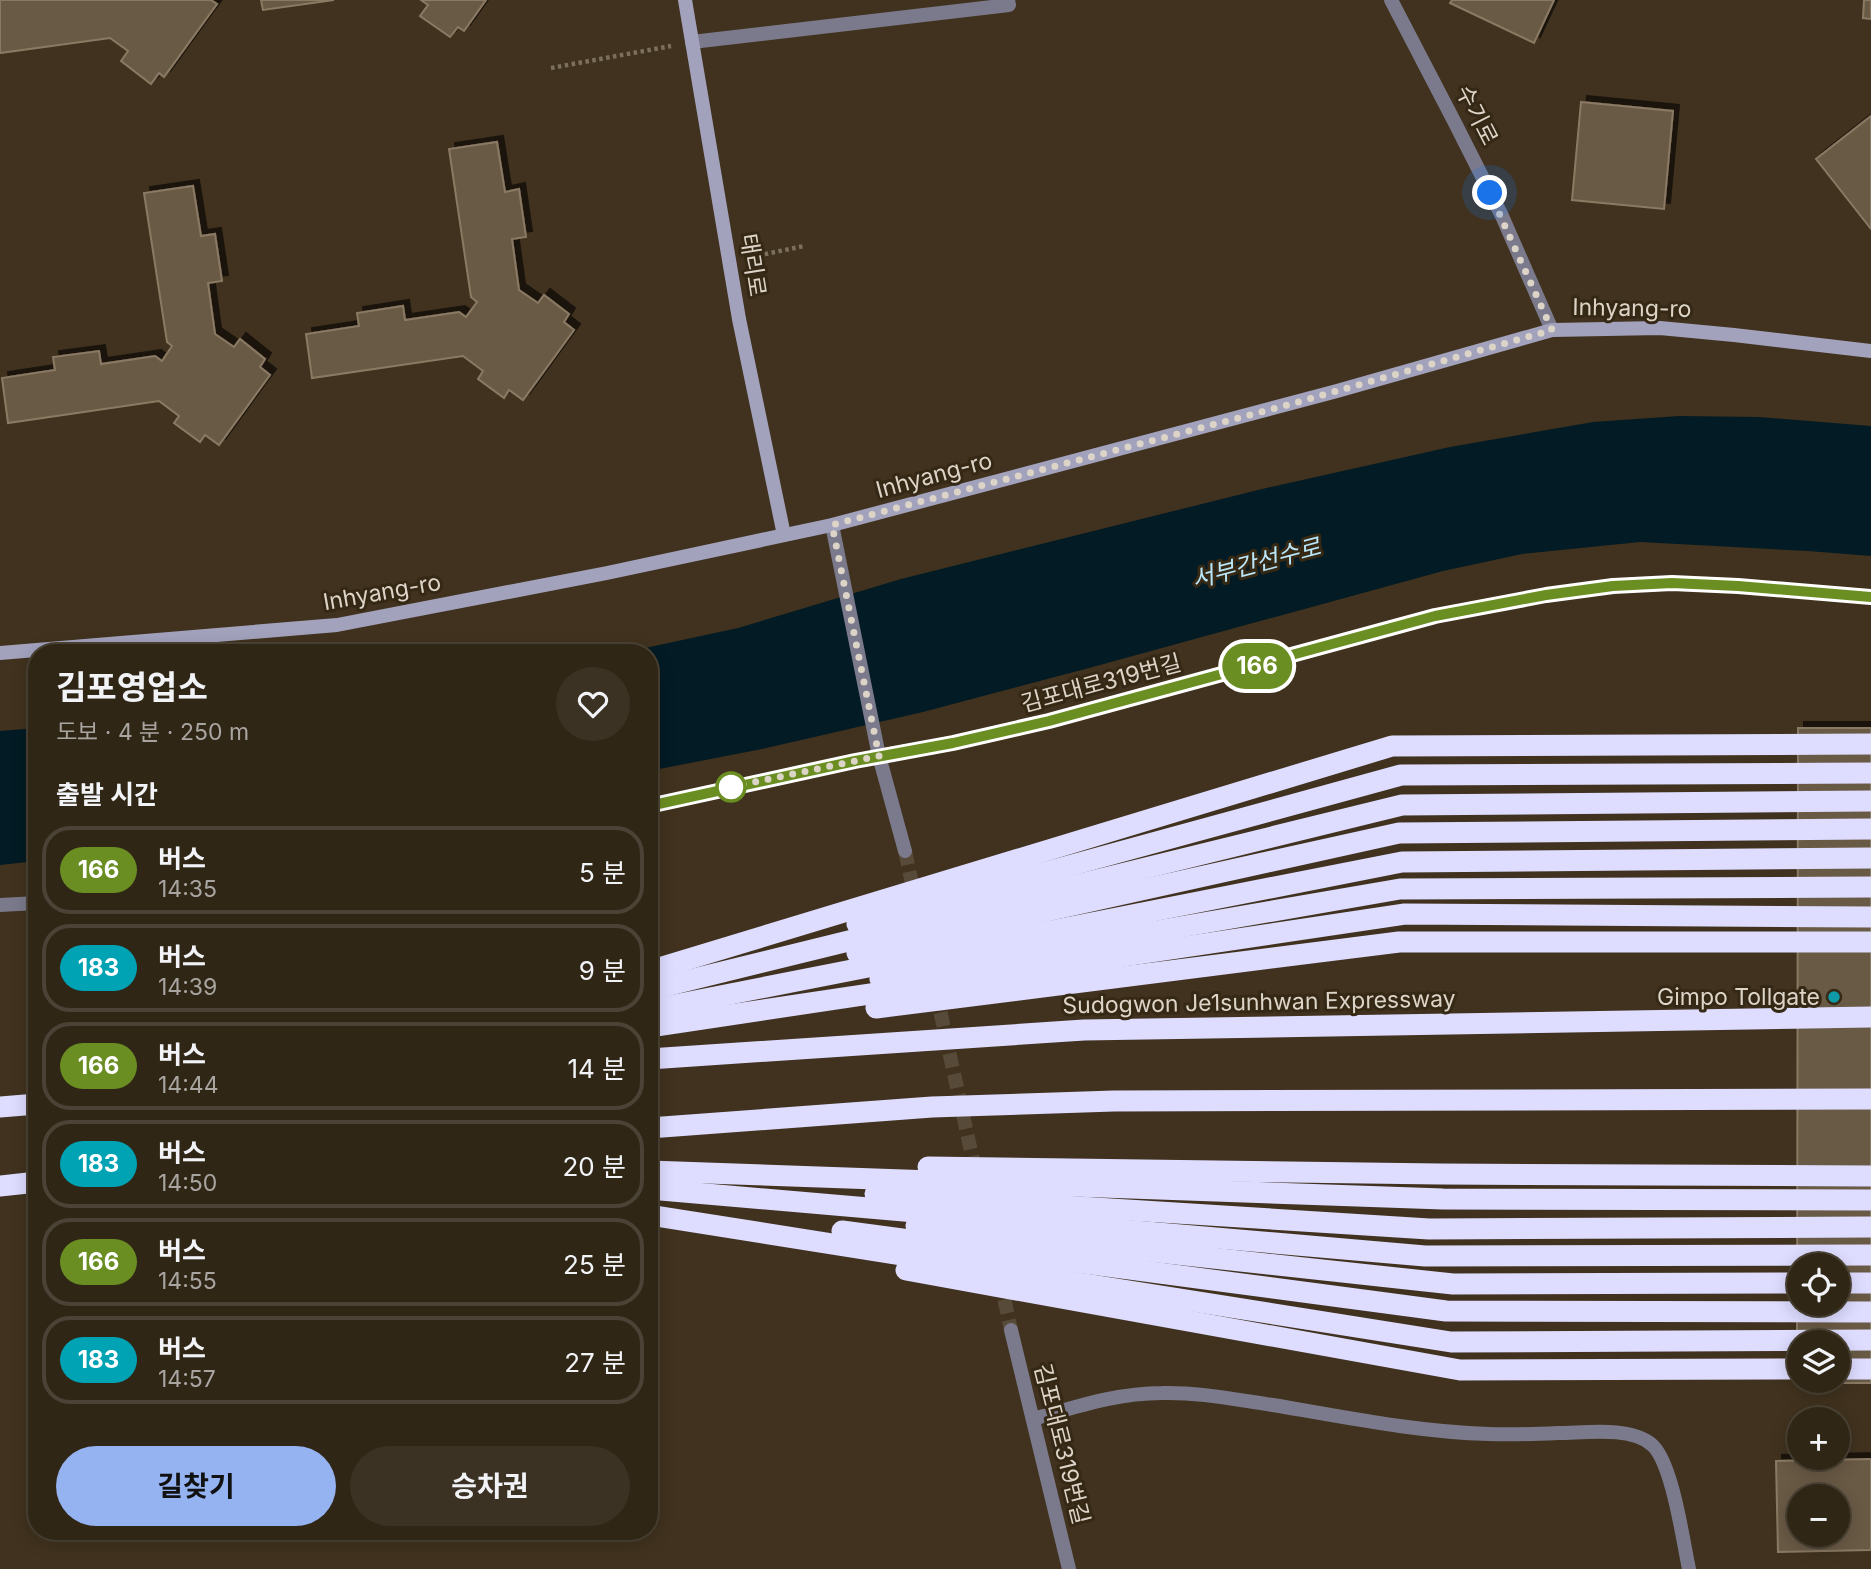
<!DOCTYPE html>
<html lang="ko">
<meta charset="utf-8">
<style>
:root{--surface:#302616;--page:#3c3223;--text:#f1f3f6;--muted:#a8a5a1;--line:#4b4335;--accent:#95b2f1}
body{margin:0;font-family:Inter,"Noto Sans KR",sans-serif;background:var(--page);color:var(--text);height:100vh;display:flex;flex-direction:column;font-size:26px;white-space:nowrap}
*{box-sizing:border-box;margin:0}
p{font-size:23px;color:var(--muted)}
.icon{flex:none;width:38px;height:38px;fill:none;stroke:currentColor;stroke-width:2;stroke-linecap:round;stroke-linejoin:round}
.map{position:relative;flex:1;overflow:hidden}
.panel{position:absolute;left:28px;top:644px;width:630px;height:896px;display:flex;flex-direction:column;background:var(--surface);border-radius:28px;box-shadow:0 4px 18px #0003,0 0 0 2px var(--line)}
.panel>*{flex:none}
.badge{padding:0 14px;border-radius:23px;font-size:24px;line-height:46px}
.controls{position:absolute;left:1787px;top:1253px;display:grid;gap:14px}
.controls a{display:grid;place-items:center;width:63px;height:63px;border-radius:50%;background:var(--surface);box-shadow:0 4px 18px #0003,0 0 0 2px var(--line);font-size:35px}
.you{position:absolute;width:35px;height:35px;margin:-18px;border:5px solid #fff;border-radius:50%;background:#1a73e8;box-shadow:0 0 0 10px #1a73e833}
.map>.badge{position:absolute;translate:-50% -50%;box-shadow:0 0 0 4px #fff}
h2{padding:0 28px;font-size:26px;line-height:63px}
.round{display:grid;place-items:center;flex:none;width:74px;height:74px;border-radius:37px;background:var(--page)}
.overview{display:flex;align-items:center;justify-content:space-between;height:119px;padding:0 28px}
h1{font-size:33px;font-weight:700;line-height:52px}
.button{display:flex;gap:14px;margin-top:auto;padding:14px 28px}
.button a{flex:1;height:80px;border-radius:42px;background:var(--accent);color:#111;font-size:28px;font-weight:700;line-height:80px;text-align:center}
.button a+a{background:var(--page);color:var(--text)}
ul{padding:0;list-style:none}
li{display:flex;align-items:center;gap:21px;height:88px;margin:0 14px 10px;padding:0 14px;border:4px solid var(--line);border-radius:28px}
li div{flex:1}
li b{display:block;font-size:26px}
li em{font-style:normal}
li .badge{min-width:77px;font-weight:700;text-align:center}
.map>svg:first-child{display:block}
.water{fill:#031b24}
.building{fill:#695a45;stroke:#8a7a64;stroke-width:2;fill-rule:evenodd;filter:url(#shadow)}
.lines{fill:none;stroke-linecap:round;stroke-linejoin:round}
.street-tunnel{stroke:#584a38;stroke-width:14;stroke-dasharray:14 7;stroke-linecap:butt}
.path{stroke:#7b6f5e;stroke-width:4.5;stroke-dasharray:3.5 3.5;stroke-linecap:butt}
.lane{stroke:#7b7a8c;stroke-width:14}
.street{stroke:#7b7a8c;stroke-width:14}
.secondary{stroke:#a3a2bd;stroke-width:14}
.highway{stroke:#dedcff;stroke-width:21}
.line-casing{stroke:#fff;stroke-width:16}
.line{stroke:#6b8e23;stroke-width:10}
.walk{stroke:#ddd4c8;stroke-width:7;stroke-dasharray:0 12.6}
.stop-dot{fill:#fff;stroke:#6b8e23;stroke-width:3.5}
.culture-dot{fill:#0f9aa8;stroke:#352814;stroke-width:2.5}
.labels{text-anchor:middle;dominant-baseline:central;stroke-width:6;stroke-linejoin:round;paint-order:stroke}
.street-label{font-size:23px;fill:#ddd4c8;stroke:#352814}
.poi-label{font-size:23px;fill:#ddd4c8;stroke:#352814;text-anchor:end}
.water-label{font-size:24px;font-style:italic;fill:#bae7f9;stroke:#352814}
</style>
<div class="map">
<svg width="1871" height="1569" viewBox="0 0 1871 1569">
<defs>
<filter id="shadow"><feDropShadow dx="6" dy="-6" stdDeviation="0" flood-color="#0009"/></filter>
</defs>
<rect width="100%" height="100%" fill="#40321e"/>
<g class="water">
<polygon points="1679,416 1759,417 1871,426 1871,556 1808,551 1640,542 1522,554 1443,571 1089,668 923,712 762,749 649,771 649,653 622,653 738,628 901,579 1262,489 1450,447 1593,422"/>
<polygon points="37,728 37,861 0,865 0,731"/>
</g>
<g class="building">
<polygon points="0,0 211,0 217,4 164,77 159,73 151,84 121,61 128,51 110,38 0,53"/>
<polygon points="261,0 334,0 263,10"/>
<polygon points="421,0 486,0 464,31 458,27 450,37 420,16 428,5"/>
<polygon points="1452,0 1554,0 1534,43 1450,3"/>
<polygon points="1864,0 1871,0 1871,19 1863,18"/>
<polygon points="1581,102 1673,111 1664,209 1572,200"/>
<polygon points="1871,116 1871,229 1816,159"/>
<polygon points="497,142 505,192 519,189 526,237 512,239 519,290 538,303 544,295 569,314 564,322 574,330 523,400 509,390 504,398 478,379 483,371 463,356 312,378 306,334 359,326 357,313 403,306 405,320 459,312 466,317 477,302 471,297 449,149"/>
<polygon points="193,186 201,236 215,234 222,281 208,283 215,334 234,347 240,339 265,359 260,367 270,375 219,445 205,435 200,442 174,423 179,416 159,401 8,423 2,378 55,370 53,357 99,351 101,364 155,356 162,361 172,346 167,342 144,193"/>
<path d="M1798 728H1871V1383H1797ZM1799 1265H1838V1304H1799ZM1799 1342H1838V1381H1799Z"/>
<path d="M1871 1459V1550L1778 1552 1776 1461ZM1799 1496H1838V1535H1799Z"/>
</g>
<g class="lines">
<g class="street-tunnel">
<polyline points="905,851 915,897"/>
<polyline points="936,992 976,1174"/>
<polyline points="1000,1279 1011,1330"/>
</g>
<g class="path">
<polyline points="551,68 671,46"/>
<polyline points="751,257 804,246"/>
</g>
<g class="lane">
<polyline points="649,806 879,756 953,743 1049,721 1435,616 1546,595 1613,586 1672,583 1738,586 1871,597"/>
<polyline points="0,905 37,903"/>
<path d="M1033 1419C1076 1407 1117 1393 1162 1393 1199 1392 1237 1400 1273 1405 1345 1417 1416 1432 1489 1434 1512 1435 1535 1434 1558 1433 1584 1433 1629 1426 1651 1444 1672 1460 1683 1541 1689 1569"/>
</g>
<g class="street">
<polyline points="1391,0 1455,123 1502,216 1552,330"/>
<polyline points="692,42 1009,5 1008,0"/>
<polyline points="832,525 879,756 905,851"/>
<polyline points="1011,1330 1069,1569"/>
</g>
<g class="secondary">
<polyline points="685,0 739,319 784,535"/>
<polyline points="0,653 337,625 607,573 832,525 1337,391 1552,330 1660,328 1734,335 1871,351"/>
</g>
<g class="highway">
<polyline points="857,924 1401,775 1871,773"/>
<polyline points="857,953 1399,833 1871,829"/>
<polyline points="649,971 1392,746 1871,744"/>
<polyline points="880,979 1400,889 1871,887"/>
<polyline points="649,990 1402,805 1871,801"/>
<polyline points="876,1008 1399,942 1871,942"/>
<polyline points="649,1010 1402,862 1871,858"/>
<polyline points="649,1027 1405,914 1871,917"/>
<polyline points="649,1059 1084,1030 1871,1017"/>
<polyline points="0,1107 37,1104"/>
<polyline points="649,1128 932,1107 1114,1101 1871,1099"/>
<polyline points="928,1167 1440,1174 1871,1176"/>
<polyline points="649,1171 1443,1199 1871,1200"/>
<polyline points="0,1186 37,1182"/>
<polyline points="649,1189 1425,1256 1871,1255"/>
<polyline points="875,1194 1429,1229 1871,1227"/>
<polyline points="649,1215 1451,1342 1871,1340"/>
<polyline points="916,1226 1453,1284 1799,1283"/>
<polyline points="842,1231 1446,1311 1871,1312"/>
<polyline points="906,1270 1460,1370 1799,1369"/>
<polyline points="1838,1283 1871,1283"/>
<polyline points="1838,1369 1871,1369"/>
</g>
</g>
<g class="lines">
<g class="line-casing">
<polyline id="line" points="649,806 855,761 953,743 1049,721 1435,616 1546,595 1613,586 1672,583 1738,586 1871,597"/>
</g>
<use href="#line" class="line"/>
<polyline class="walk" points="731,787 879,756 832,525 1284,406 1552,330 1490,193"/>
</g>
<circle class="stop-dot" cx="731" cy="787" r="14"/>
<circle class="culture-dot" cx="1834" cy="997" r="7"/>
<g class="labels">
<g class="street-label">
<text transform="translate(1477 115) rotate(63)">수기로</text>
<text transform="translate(753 265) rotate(81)">태리로</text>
<text transform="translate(1632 308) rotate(1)">Inhyang-ro</text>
<text transform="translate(934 475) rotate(-15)">Inhyang-ro</text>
<text transform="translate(382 592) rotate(-10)">Inhyang-ro</text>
<text transform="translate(1101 683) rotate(-15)">김포대로319번길</text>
<text transform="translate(1259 1002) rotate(-1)">Sudogwon Je1sunhwan Expressway</text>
<text transform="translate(1062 1444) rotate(76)">김포대로319번길</text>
</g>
<g class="poi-label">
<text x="1820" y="997">Gimpo Tollgate</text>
</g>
<g class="water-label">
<text transform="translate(1256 563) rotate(-15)">서부간선수로</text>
</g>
</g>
</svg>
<div class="controls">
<a><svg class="icon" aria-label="locate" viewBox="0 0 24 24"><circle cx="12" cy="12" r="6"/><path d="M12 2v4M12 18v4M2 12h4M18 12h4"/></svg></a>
<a><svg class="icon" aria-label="layers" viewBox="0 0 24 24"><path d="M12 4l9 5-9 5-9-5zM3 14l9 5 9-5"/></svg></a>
<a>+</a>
<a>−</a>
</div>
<div class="you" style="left:1490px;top:193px"></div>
<b class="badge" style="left:1257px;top:666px;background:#6b8e23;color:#fff">166</b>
<section class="panel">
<div class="overview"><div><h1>김포영업소</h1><p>도보 · 4 분 · 250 m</p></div><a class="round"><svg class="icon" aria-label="heart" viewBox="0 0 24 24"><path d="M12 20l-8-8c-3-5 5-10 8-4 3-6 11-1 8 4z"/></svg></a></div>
<h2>출발 시간</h2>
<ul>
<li><span class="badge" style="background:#6b8e23;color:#fff">166</span><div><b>버스</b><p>14:35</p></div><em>5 분</em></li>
<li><span class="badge" style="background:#00a3b4;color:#fff">183</span><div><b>버스</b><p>14:39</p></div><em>9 분</em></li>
<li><span class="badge" style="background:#6b8e23;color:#fff">166</span><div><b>버스</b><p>14:44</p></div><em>14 분</em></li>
<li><span class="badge" style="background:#00a3b4;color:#fff">183</span><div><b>버스</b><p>14:50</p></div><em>20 분</em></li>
<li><span class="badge" style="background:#6b8e23;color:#fff">166</span><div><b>버스</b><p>14:55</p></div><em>25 분</em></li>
<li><span class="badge" style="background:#00a3b4;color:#fff">183</span><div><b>버스</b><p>14:57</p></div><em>27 분</em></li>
</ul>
<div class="button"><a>길찾기</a><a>승차권</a></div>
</section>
</div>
